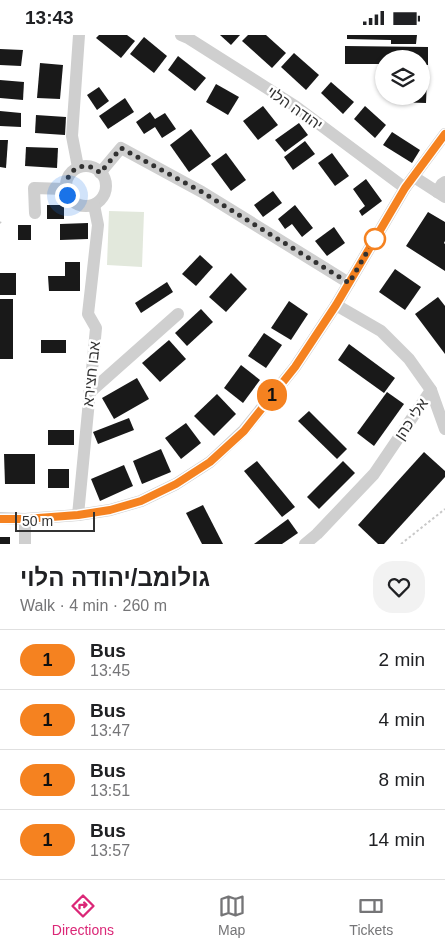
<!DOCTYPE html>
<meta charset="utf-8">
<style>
:root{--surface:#fff;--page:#f2f2f2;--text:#202124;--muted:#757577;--line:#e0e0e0;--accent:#db2777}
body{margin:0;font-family:Helvetica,Heebo,sans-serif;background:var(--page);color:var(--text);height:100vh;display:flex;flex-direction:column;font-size:19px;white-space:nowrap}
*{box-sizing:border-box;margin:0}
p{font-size:16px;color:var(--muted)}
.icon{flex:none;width:28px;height:28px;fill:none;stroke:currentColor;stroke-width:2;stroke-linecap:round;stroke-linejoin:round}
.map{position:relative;height:509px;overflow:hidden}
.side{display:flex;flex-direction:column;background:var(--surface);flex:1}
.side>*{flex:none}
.badge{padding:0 10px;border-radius:16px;font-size:18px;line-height:32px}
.fabs{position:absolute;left:375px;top:15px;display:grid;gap:10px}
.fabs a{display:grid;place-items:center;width:55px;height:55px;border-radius:50%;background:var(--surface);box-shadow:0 1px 4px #0004;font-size:25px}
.scale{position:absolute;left:15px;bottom:12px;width:80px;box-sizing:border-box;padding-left:5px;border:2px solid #323232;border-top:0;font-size:14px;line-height:18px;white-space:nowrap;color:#323232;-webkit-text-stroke:4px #fff;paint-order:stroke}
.you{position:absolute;width:25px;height:25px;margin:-12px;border:4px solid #fff;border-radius:50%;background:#1a73e8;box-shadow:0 0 0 8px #1a73e833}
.map>.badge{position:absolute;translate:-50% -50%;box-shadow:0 0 0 2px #fff}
.round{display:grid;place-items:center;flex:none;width:52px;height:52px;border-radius:20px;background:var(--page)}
.headline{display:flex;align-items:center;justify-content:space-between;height:85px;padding:0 20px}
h1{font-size:24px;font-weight:700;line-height:38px}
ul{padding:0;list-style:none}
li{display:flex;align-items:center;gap:15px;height:60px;padding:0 20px;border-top:1px solid var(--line)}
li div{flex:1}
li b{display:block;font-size:19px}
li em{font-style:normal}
li .badge{min-width:55px;font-weight:700;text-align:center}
.status{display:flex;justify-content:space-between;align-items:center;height:35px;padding:0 25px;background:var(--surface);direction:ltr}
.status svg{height:14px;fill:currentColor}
.tabs{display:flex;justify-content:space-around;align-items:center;height:70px;border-top:1px solid var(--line);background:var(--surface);font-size:14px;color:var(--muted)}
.tabs a{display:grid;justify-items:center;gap:2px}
.tabs .current{color:var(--accent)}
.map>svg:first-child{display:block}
.green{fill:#e2e8dc}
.building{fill:#191919}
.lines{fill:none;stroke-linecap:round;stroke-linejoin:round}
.path{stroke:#c9c9c9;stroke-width:2;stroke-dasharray:2.5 2.5;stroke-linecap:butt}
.minor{stroke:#cfcfcf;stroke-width:12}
.line-casing{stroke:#fff;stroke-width:11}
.line{stroke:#f58220;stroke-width:8}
.walk{stroke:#323232;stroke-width:5;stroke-dasharray:0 9}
.stop-dot{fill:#fff;stroke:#f58220;stroke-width:2.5}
.labels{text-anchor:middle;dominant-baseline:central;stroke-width:5;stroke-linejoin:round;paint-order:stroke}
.street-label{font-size:15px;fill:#323232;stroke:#fff}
</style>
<div class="status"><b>13:43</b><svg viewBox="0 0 49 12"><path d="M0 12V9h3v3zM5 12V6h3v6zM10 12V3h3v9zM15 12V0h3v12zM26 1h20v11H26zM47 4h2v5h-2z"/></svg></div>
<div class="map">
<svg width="445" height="509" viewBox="0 0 445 509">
<rect width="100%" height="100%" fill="#fff"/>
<polygon class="green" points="109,176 144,177 142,232 107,230"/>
<g class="building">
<polygon points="99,0 127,0 135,6 121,23 96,3"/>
<polygon points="220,0 240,0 231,10"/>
<polygon points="248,0 266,0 286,18 272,33 242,6"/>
<polygon points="347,0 417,0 416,9 391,9 391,5 347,4"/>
<polygon points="144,2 167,21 154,38 130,19"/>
<polygon points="345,11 428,12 428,30 421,30 421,24 384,24 384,29 345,29"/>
<polygon points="0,14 23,15 21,31 0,30"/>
<polygon points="294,18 319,40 306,55 281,32"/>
<polygon points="178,21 206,43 195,56 168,35"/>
<polygon points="40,28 63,30 60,64 37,63"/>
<polygon points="421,44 427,44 426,68 393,67 393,61 421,61"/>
<polygon points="0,45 24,47 23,65 0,63"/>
<polygon points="331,47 354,67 343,79 321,58"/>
<polygon points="216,49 239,62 228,80 206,67"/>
<polygon points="99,52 109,66 97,75 87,60"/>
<polygon points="125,63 134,77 108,94 99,81"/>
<polygon points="263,71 278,90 258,105 243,86"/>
<polygon points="365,71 386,90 375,103 354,84"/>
<polygon points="0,76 21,78 21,92 0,91"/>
<polygon points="150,77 155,84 165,78 176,94 162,103 155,92 144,99 136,87"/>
<polygon points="36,80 66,82 65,100 35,98"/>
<polygon points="299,88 308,100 285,117 275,105"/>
<polygon points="191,94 211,121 189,137 170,110"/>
<polygon points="392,97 420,115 412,128 383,110"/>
<polygon points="0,105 8,105 6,133 0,132"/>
<polygon points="305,106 315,119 293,135 284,122"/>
<polygon points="26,112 58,113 57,133 25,131"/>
<polygon points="226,118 246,145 231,156 211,129"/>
<polygon points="332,118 349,141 335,151 318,128"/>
<polygon points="366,144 382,166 362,181 359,176 365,171 353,154"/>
<polygon points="273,156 282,168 263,182 254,170"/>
<rect x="47" y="170" width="17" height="14"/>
<polygon points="295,170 313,193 302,202 292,189 285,194 278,184"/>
<polygon points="428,177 445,187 445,206 444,208 445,209 445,236 406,211"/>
<polygon points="88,188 88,204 60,205 60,189"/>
<rect x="18" y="190" width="13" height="15"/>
<polygon points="334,192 345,208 327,221 315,206"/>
<polygon points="200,220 213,232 196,251 182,239"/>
<polygon points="65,227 80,227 80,256 49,256 48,241 65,241"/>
<polygon points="395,234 421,252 405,275 379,257"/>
<rect x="0" y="238" width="16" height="22"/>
<polygon points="231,238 247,254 226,277 209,262"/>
<polygon points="167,247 173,257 141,278 135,268"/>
<polygon points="438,262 445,271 445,319 415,279"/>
<rect x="0" y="264" width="13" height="60"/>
<polygon points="289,266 308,279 291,305 271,293"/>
<polygon points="201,274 213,287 187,311 175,298"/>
<polygon points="264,298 282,310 266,333 248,321"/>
<rect x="41" y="305" width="25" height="13"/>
<polygon points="169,305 186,324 160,347 142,328"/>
<polygon points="349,309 395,343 384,358 338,325"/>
<polygon points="241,330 260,345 243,368 224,353"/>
<polygon points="137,343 149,364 114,384 102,363"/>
<polygon points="387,357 404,369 374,411 357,398"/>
<polygon points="217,359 236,379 214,401 194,381"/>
<polygon points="309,376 347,414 337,424 298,386"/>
<polygon points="129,383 134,395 98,409 93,397"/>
<polygon points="186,388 201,408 181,424 165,403"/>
<rect x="48" y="395" width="26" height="15"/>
<polygon points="161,414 171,437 142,449 133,426"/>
<polygon points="424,417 445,436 445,442 384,509 378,509 358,490"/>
<polygon points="4,419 35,419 35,449 5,449"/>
<polygon points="257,426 295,472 282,482 244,436"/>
<polygon points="343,426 355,438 319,474 307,462"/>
<polygon points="124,430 133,451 100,466 91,444"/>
<rect x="48" y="434" width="21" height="19"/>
<polygon points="203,470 223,509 202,509 186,478"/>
<polygon points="288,484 298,498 282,509 254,509"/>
<rect x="0" y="502" width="10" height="7"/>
</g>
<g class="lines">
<g class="path">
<polyline points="0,187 1,188"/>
<polyline points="401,509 445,474"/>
</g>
<g class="minor">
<polyline points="181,0 188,3 295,71 405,153"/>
<circle cx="86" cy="151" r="20"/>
<polyline points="78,132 72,101 79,0"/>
<polyline points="100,138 121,113 202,157 349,248"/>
<polyline points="414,142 445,162"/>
<polyline points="437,157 442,149 445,147"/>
<polyline points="35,178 34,153 65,154"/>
<polyline points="431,355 445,394"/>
<polyline points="89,358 178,279"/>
<polyline points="78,480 96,293 88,279 98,190 94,170"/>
<polyline points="0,483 25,484 78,480 110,475 141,466 176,449 210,427 244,395 295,332 336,270 405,153 445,99"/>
<polyline points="25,484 25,509"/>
<polyline points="305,509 317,499 374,439 431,355 409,324 381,296 336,270"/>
</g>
</g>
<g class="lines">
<g class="line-casing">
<polyline id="line" points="0,484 25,484 78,480 110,475 141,466 176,449 210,427 244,396 295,332 336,270 405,153 445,99"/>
</g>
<use href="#line" class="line"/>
<path class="walk" d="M67 160C61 138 83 121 100 138L121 113 202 157 349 248 377 200 375 204"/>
</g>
<circle class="stop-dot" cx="375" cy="204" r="10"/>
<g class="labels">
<g class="street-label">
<text transform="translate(295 73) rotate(35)">יהודה הלוי</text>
<text transform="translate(91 339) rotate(-84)">אבו חצירא</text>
<text transform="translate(411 384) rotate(-56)">אלי כהן</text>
</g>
</g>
</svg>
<div class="fabs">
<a><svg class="icon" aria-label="layers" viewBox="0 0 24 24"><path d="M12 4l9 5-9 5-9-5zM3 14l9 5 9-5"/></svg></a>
</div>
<div class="scale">50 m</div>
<div class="you" style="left:67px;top:160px"></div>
<b class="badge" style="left:272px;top:360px;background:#f58220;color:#111">1</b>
</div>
<section class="side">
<div class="headline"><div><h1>גולומב/יהודה הלוי</h1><p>Walk · 4 min · 260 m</p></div><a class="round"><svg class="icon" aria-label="heart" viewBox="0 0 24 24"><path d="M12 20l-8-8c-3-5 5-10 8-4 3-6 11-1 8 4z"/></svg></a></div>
<ul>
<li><span class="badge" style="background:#f58220;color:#111">1</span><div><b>Bus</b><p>13:45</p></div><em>2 min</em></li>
<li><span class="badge" style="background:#f58220;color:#111">1</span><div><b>Bus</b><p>13:47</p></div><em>4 min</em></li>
<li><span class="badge" style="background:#f58220;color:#111">1</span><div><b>Bus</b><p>13:51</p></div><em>8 min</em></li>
<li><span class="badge" style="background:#f58220;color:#111">1</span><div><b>Bus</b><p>13:57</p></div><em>14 min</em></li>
</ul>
</section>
<nav class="tabs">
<a class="current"><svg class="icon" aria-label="directions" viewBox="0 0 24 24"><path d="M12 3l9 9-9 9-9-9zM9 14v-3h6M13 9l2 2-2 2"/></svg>Directions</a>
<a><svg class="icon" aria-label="map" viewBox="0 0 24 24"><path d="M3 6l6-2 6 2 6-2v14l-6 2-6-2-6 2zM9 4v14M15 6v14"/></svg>Map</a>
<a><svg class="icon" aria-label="tickets" viewBox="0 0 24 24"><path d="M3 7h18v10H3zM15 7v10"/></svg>Tickets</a>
</nav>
